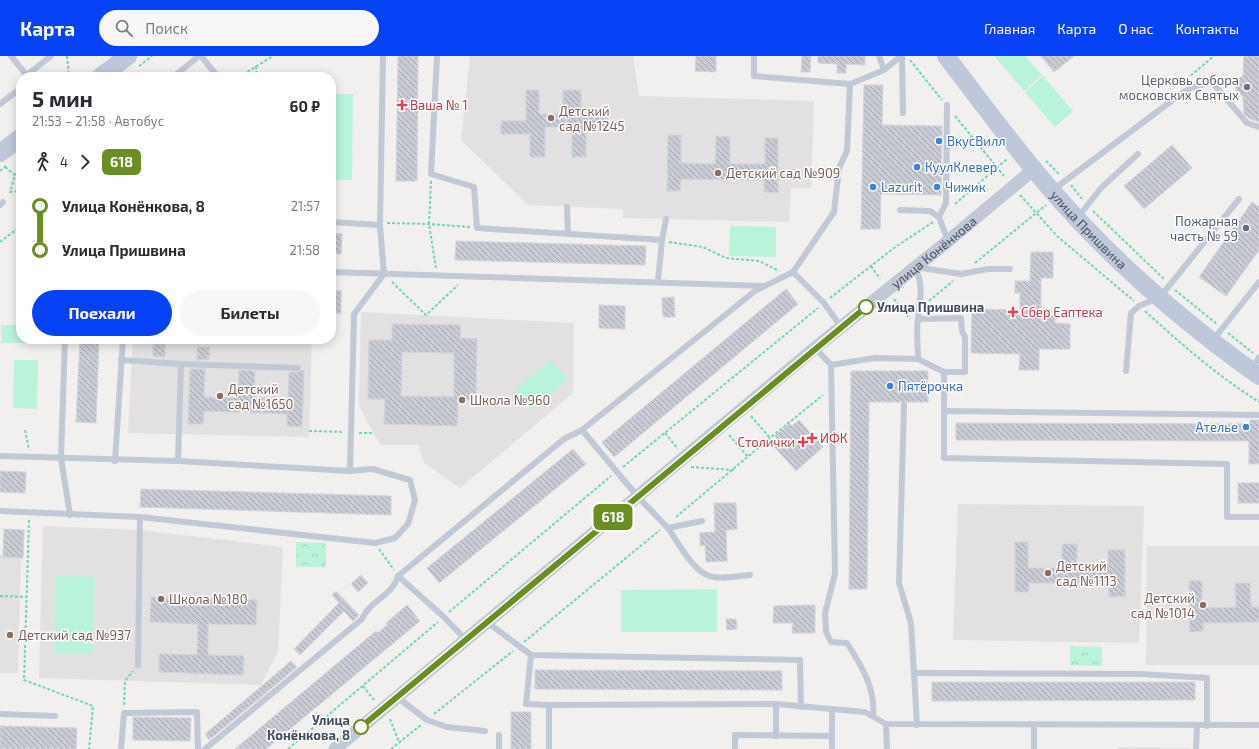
<!DOCTYPE html>
<html lang="ru">
<meta charset="utf-8">
<style>
:root{--surface:#fff;--page:#f7f7f7;--text:#2b2b33;--muted:#7c7c81;--accent:#0542f5}
body{margin:0;font-family:"Exo 2",sans-serif;background:var(--page);color:var(--text);height:100vh;display:flex;flex-direction:column;font-size:15px;white-space:nowrap}
*{box-sizing:border-box;margin:0}
p{font-size:13px;color:var(--muted)}
.icon{flex:none;width:22px;height:22px;fill:none;stroke:currentColor;stroke-width:2;stroke-linecap:round;stroke-linejoin:round}
.map{position:relative;flex:1;overflow:hidden}
.details{position:absolute;left:16px;top:16px;width:320px;height:272px;display:flex;flex-direction:column;background:var(--surface);border-radius:16px;box-shadow:0 2px 10px #0003}
.details>*{flex:none}
.badge{padding:0 8px;border-radius:6px;font-size:14px;line-height:26px}
.map>.badge{position:absolute;translate:-50% -50%;box-shadow:0 0 0 2px #fff}
.legs{display:flex;align-items:center;gap:6px;height:44px;padding:0 16px;font-size:13px}
.legs p{margin-inline-start:auto}
.overview{display:flex;align-items:center;justify-content:space-between;height:68px;padding:0 16px}
h1{font-size:22px;font-weight:700;line-height:30px}
.primary-button{display:flex;gap:8px;margin-top:auto;padding:8px 16px}
.primary-button a{flex:1;height:46px;border-radius:24px;background:var(--accent);color:#fff;font-size:16px;font-weight:700;line-height:46px;text-align:center}
.primary-button a+a{background:var(--page);color:var(--text)}
ul{padding:0 16px;list-style:none}
li{display:flex;align-items:center;gap:14px;height:44px;font-size:15px}
li i{display:grid;place-items:center;width:6px;height:100%;margin:0 5px;background:currentColor}
li i::after{content:'';width:10px;height:10px;margin:-5px;border:3px solid;border-radius:50%;background:var(--surface)}
li p{margin-inline-start:auto}
li:first-child i{background:linear-gradient(#0000 50%,currentColor 0)}
li:last-child i{background:linear-gradient(currentColor 50%,#0000 0)}
header{display:flex;align-items:center;gap:24px;box-sizing:border-box;height:56px;padding:0 20px;background:var(--accent);color:#fff}
header strong{font-size:19px}
nav{display:flex;gap:22px;margin-inline-start:auto;font-size:14px}
.search{width:280px;height:36px;background:var(--page);display:flex;align-items:center;gap:10px;box-sizing:border-box;padding:0 14px;border-radius:22px;color:var(--muted);font-size:15px}
.map>svg:first-child{display:block}
.education{fill:#e3e0e1}
.green{fill:#b9f4da}
.park{fill:url(#park-crowns)}
.building{fill:url(#building-back-hatch);stroke:#d2d3db;fill-rule:evenodd}
.lines{fill:none;stroke-linecap:round;stroke-linejoin:round}
.path{stroke:#6dd6b5;stroke-width:2;stroke-dasharray:3 2;stroke-linecap:butt}
.lane{stroke:#c1c8d6;stroke-width:6}
.street{stroke:#c1c8d6;stroke-width:13}
.secondary{stroke:#bfc7da;stroke-width:18}
.line-1-casing{stroke:#fff;stroke-width:9}
.line-1{stroke:#6b8e23;stroke-width:6}
.worship-dot{fill:#6b7280;stroke:#fff;stroke-width:1.5}
.health-dot{fill:#e0444e;stroke:#fff;stroke-width:1.5}
.education-dot{fill:#8d6e63;stroke:#fff;stroke-width:1.5}
.shop-dot{fill:#3f7fe0;stroke:#fff;stroke-width:1.5}
.service-dot{fill:#5c6f8a;stroke:#fff;stroke-width:1.5}
.stop-1-dot{fill:#fff;stroke:#6b8e23;stroke-width:2}
.labels{text-anchor:middle;dominant-baseline:central;stroke-width:3;stroke-linejoin:round;paint-order:stroke}
.worship-label{font-size:13px;fill:#5b616d;stroke:#fff;text-anchor:end}
.health-label{font-size:13px;fill:#be3a42;stroke:#fff;text-anchor:start}
.education-label{font-size:13px;fill:#785e54;stroke:#fff;text-anchor:start}
.shop-label{font-size:13px;fill:#366cbe;stroke:#fff;text-anchor:start}
.service-label{font-size:13px;fill:#4e5e75;stroke:#fff;text-anchor:end}
.street-label{font-size:13px;fill:#454e5f;stroke:#fff}
.stop-label{font-size:13px;font-weight:bold;fill:#454e5f;stroke:#fff;text-anchor:start}
</style>
<header>
<strong>Карта</strong>
<div class="search"><svg class="icon" aria-label="search" viewBox="0 0 24 24"><circle cx="10" cy="10" r="6"/><path d="M15 15l6 6"/></svg>Поиск</div>
<nav><a>Главная</a><a>Карта</a><a>О нас</a><a>Контакты</a></nav>
</header>
<div class="map">
<svg width="1259" height="693" viewBox="0 0 1259 693">
<defs>
<pattern id="park-crowns" width="20" height="18" patternUnits="userSpaceOnUse"><rect width="20" height="18" fill="#b9f4da"/><path d="M2 6a3 3 0 1 1 6 0M12 15a3 3 0 1 1 6 0" fill="none" stroke="#a0d3be"/></pattern>
<pattern id="building-back-hatch" width="6" height="6" patternUnits="userSpaceOnUse"><rect width="6" height="6" fill="#caccd5"/><path d="M-1 5l2 2M0 0l6 6M5-1l2 2" fill="none" stroke="#a6a8b0"/></pattern>
</defs>
<rect width="100%" height="100%" fill="#f2efef"/>
<g class="education">
<polygon points="470,0 633,0 639,40 814,45 811,132 791,132 789,166 623,162 623,153 528,149 461,84"/>
<polygon points="361,256 574,267 573,337 460,432 424,407 418,389 380,389 359,350"/>
<polygon points="133,283 312,283 309,381 128,377"/>
<polygon points="958,448 1144,450 1139,587 953,584"/>
<polygon points="43,470 140,474 283,491 278,595 261,629 39,622"/>
<polygon points="1147,490 1259,490 1259,609 1146,609"/>
<polygon points="0,498 21,499 18,617 0,617"/>
<polygon points="1118,691 1191,692 1191,693 1118,693"/>
</g>
<g class="green">
<polygon points="994,0 1025,0 1042,19 1024,35"/>
<polygon points="1043,20 1073,55 1055,71 1025,36"/>
<polygon points="331,38 353,38 352,124 331,124"/>
<polygon points="730,170 776,171 776,201 729,200"/>
<polygon points="1,269 21,269 21,283 34,283 34,287 1,287"/>
<polygon points="14,304 38,304 37,353 13,352"/>
<polygon points="551,304 568,324 532,354 515,333"/>
<polygon points="56,520 95,521 92,598 54,597"/>
<polygon points="717,533 717,576 621,576 621,534"/>
</g>
<g class="park">
<polygon points="296,486 326,487 326,511 296,511"/>
<polygon points="1070,590 1102,591 1102,610 1070,609"/>
</g>
<g class="building">
<polygon points="398,0 418,0 417,125 396,125"/>
<polygon points="696,0 716,0 716,16 695,15"/>
<polygon points="802,0 811,0 810,16 801,16"/>
<polygon points="818,0 865,0 865,9 846,8 846,17 837,17 837,8 818,7"/>
<polygon points="1041,0 1074,0 1054,16"/>
<polygon points="1244,0 1259,0 1259,66 1250,63 1244,57 1243,41 1236,34 1235,28 1238,23 1243,20"/>
<polygon points="864,29 883,29 882,69 942,70 941,139 881,138 880,173 861,173"/>
<polygon points="526,34 539,34 539,58 563,58 563,34 581,34 581,58 608,58 608,71 586,71 586,101 572,101 572,71 545,71 545,101 530,101 530,78 501,78 501,65 526,65"/>
<polygon points="668,79 681,79 681,107 715,108 716,80 730,81 730,108 765,108 765,82 778,82 778,137 764,136 764,124 681,123 680,135 667,135"/>
<polygon points="1172,89 1192,112 1144,153 1124,130"/>
<polygon points="1252,146 1259,151 1259,194 1226,240 1199,221"/>
<polygon points="331,177 342,178 341,198 331,197"/>
<polygon points="456,185 646,190 645,209 455,204"/>
<polygon points="1031,196 1053,196 1053,222 1041,222 1041,260 1055,260 1055,267 1070,268 1070,293 1039,293 1039,314 1019,314 1020,298 971,297 972,253 1020,254 1020,237 1015,237 1015,225 1030,225"/>
<polygon points="786,233 798,248 614,401 602,386"/>
<rect x="331" y="235" width="10" height="22"/>
<polygon points="674,241 675,261 663,261 662,242"/>
<polygon points="599,249 625,250 625,273 599,272"/>
<path d="M392 268 461 269 460 282 477 283 476 344H458L457 370 384 368 385 343H368L369 284H392ZM402 296 454 297V341L401 340Z"/>
<polygon points="80,283 99,283 96,367 76,366"/>
<polygon points="153,288 165,288 165,301 153,300"/>
<polygon points="197,291 210,291 209,303 197,304"/>
<polygon points="190,313 205,313 204,341 238,342 239,314 255,315 254,342 288,343 289,316 298,316 304,314 302,371 287,370 287,358 204,355 203,368 188,368"/>
<polygon points="851,315 928,315 928,346 869,346 867,533 849,533"/>
<polygon points="799,364 823,391 796,415 772,388 777,383 775,380 789,368 792,370"/>
<polygon points="1250,364 1259,364 1259,408 1249,408 1249,385 956,384 956,367 1250,368"/>
<polygon points="573,393 586,408 439,527 427,512"/>
<polygon points="0,415 26,416 25,437 0,436"/>
<rect x="1238" y="427" width="21" height="20"/>
<polygon points="141,433 391,440 391,459 140,451"/>
<polygon points="714,447 736,447 737,473 726,474 727,505 706,506 705,489 700,490 700,477 715,476"/>
<polygon points="4,473 24,474 23,502 3,501"/>
<polygon points="1015,486 1028,486 1028,512 1062,512 1062,488 1077,488 1077,512 1108,511 1108,494 1125,494 1125,540 1109,541 1109,527 1029,527 1029,536 1015,536"/>
<polygon points="361,519 368,527 358,536 351,528"/>
<polygon points="1189,525 1202,525 1202,552 1236,551 1235,527 1250,527 1251,551 1259,551 1259,566 1203,567 1203,575 1190,576"/>
<polygon points="336,535 359,559 353,565 344,555 300,599 294,593 339,547 332,539"/>
<polygon points="151,541 257,544 256,569 208,568 208,599 244,600 243,619 159,616 159,598 197,599 198,568 150,566"/>
<polygon points="407,549 420,565 266,693 235,693 376,575 378,577 388,568 386,567"/>
<polygon points="815,549 815,577 792,577 793,567 773,567 774,550"/>
<polygon points="726,563 736,563 737,573 727,574"/>
<polygon points="291,605 297,611 209,684 205,678"/>
<polygon points="535,614 782,615 782,634 535,633"/>
<polygon points="932,626 1195,626 1195,644 932,645"/>
<rect x="511" y="656" width="20" height="37"/>
<polygon points="133,661 191,662 190,685 133,684"/>
<polygon points="0,670 77,672 76,693 0,693"/>
</g>
<g class="lines">
<g class="path">
<polyline points="67,0 69,21"/>
<polyline points="910,4 942,44"/>
<polyline points="139,10 152,0"/>
<polyline points="256,10 257,21"/>
<polyline points="239,21 273,0"/>
<polyline points="1183,26 1214,0"/>
<polyline points="955,60 1004,120"/>
<polyline points="1046,105 1060,119"/>
<polyline points="5,111 21,124"/>
<polyline points="21,114 15,119 10,136 21,135"/>
<polyline points="0,115 7,109"/>
<polyline points="431,125 429,168 436,212"/>
<polyline points="1071,129 1082,143"/>
<polyline points="1020,139 1057,180 1134,245"/>
<polyline points="955,148 1007,103"/>
<polyline points="20,155 21,155"/>
<polyline points="1093,155 1165,224"/>
<polyline points="387,167 429,168 470,171"/>
<polyline points="0,186 21,170"/>
<polyline points="669,186 703,191 726,202 759,205 779,215"/>
<polyline points="975,207 1046,149"/>
<polyline points="871,210 880,223"/>
<polyline points="392,226 426,259 458,229"/>
<polyline points="1175,234 1217,268"/>
<polyline points="830,242 894,192 933,166"/>
<polyline points="894,243 910,263"/>
<polyline points="929,245 953,225"/>
<path d="M1145 255C1181 288 1218 320 1259 346"/>
<polyline points="1228,277 1253,297"/>
<polyline points="751,360 770,382"/>
<polyline points="25,374 29,394"/>
<polyline points="309,375 344,376"/>
<polyline points="359,377 374,377"/>
<polyline points="665,377 678,393"/>
<polyline points="729,379 748,401"/>
<polyline points="623,411 818,252"/>
<polyline points="691,411 734,414"/>
<polyline points="676,461 770,382 823,339"/>
<polyline points="29,464 24,624 93,650 89,693"/>
<polyline points="379,493 394,514"/>
<polyline points="0,540 27,541"/>
<polyline points="449,556 611,420"/>
<polyline points="524,586 660,474"/>
<polyline points="363,630 374,644"/>
<polyline points="124,649 125,625 133,615"/>
<polyline points="434,658 513,595"/>
<polyline points="390,663 399,686"/>
<polyline points="288,693 438,566"/>
<polyline points="391,693 421,669"/>
</g>
<g class="lane">
<polyline points="11,0 28,21"/>
<polyline points="201,0 218,21"/>
<polyline points="437,0 431,118 474,131 477,172 662,184 658,225"/>
<polyline points="754,0 754,20 850,28 884,14 901,0"/>
<polyline points="879,0 884,14"/>
<polyline points="902,0 903,57"/>
<polyline points="27,19 51,0"/>
<polyline points="173,21 199,0"/>
<polyline points="0,48 21,32"/>
<polyline points="947,49 946,147 939,161 948,185"/>
<polyline points="1053,134 1182,37 1193,31 1212,26 1247,67 1259,71"/>
<polyline points="0,149 3,146"/>
<polyline points="567,151 568,177"/>
<polyline points="900,154 930,155 939,161"/>
<polyline points="1078,161 1102,131 1138,98"/>
<polyline points="331,166 380,169"/>
<polyline points="662,184 666,163"/>
<polyline points="331,216 764,230"/>
<polyline points="793,216 824,247 841,271"/>
<polyline points="918,263 961,262 962,275 965,281 965,316 944,316"/>
<polyline points="65,283 61,402 70,459"/>
<polyline points="1213,284 1259,226"/>
<polyline points="815,292 831,309 875,302 918,303 944,316 944,355"/>
<path d="M918 303C918 290 916 276 918 263 920 243 924 230 915 211L961 218 988 213H1010"/>
<polyline points="121,304 181,308 298,312"/>
<path d="M831 309 835 518 825 557 826 576 831 586 847 587C861 609 876 633 873 660"/>
<polyline points="1252,313 1259,301"/>
<polyline points="1126,315 1131,257 1139,250 1160,241 1239,143"/>
<polyline points="904,349 899,527 911,567 917,669"/>
<polyline points="1259,359 944,355 944,402 1227,408 1227,461 1259,461"/>
<polyline points="582,374 638,441 668,472 702,465"/>
<polyline points="0,400 178,405 350,415 373,413 410,424 415,444 408,468 395,482 375,487 140,461 0,455"/>
<polyline points="115,405 123,283"/>
<polyline points="178,405 181,308"/>
<polyline points="350,415 354,258 384,218 380,169 383,0"/>
<path d="M668 472C678 486 692 514 709 520 721 524 738 520 750 519"/>
<polyline points="398,520 444,561 466,584"/>
<polyline points="487,566 531,599 800,604 801,651"/>
<polyline points="531,599 526,648 549,649"/>
<polyline points="138,609 140,461"/>
<polyline points="914,617 1141,618 1207,622 1207,670"/>
<polyline points="397,641 427,664 447,671 485,675"/>
<polyline points="776,648 776,680"/>
<polyline points="832,653 832,693"/>
<polyline points="0,658 55,660"/>
<polyline points="886,668 887,693"/>
<polyline points="499,679 499,693"/>
<polyline points="121,693 124,657 197,656 198,693"/>
<path d="M205 693 362 563C371 543 392 541 398 520L564 383 582 374 755 235 793 216 834 156 839 112 847 95 850 28"/>
<polyline points="549,693 549,649 776,648 865,656 886,668 1259,669"/>
<polyline points="735,693 735,679 832,680"/>
<polyline points="1034,693 1034,669"/>
<polyline points="1196,693 1197,670"/>
</g>
<path class="street" id="s1" d="M335 693 815 292 948 185 1034 113"/>
<g class="secondary">
<path id="s2" d="M946 0C981 46 1015 93 1053 136 1112 204 1186 268 1259 320"/>
<polyline points="100,21 128,0"/>
<polyline points="0,97 21,81"/>
</g>
</g>
<g class="lines">
<g class="line-1-casing">
<polyline id="line-1" points="361,671 866,251"/>
</g>
<use href="#line-1" class="line-1"/>
</g>
<circle class="worship-dot" cx="1247" cy="31" r="4"/>
<g class="health-dot">
<path d="M400 43h4v4h4v4h-4v4h-4v-4h-4v-4h4z"/>
<path d="M1011 250h4v4h4v4h-4v4h-4v-4h-4v-4h4z"/>
<path d="M810 376h4v4h4v4h-4v4h-4v-4h-4v-4h4z"/>
<path d="M801 380h4v4h4v4h-4v4h-4v-4h-4v-4h4z"/>
</g>
<g class="education-dot">
<circle cx="551" cy="62" r="4"/>
<circle cx="718" cy="117" r="4"/>
<circle cx="220" cy="340" r="4"/>
<circle cx="462" cy="344" r="4"/>
<circle cx="1048" cy="517" r="4"/>
<circle cx="161" cy="543" r="4"/>
<circle cx="1203" cy="549" r="4"/>
<circle cx="10" cy="579" r="4"/>
</g>
<g class="shop-dot">
<circle cx="939" cy="85" r="4"/>
<circle cx="917" cy="111" r="4"/>
<circle cx="873" cy="131" r="4"/>
<circle cx="937" cy="131" r="4"/>
<circle cx="890" cy="330" r="4"/>
<circle cx="1246" cy="371" r="4"/>
</g>
<circle class="service-dot" cx="1246" cy="172" r="4"/>
<g class="stop-1-dot">
<circle cx="866" cy="251" r="7"/>
<circle cx="361" cy="671" r="7"/>
</g>
<g class="labels">
<g class="worship-label">
<text x="1239" y="24">Церковь собора<tspan x="1239" dy="15">московских Святых</tspan></text>
</g>
<g class="health-label">
<text x="410" y="49">Ваша № 1</text>
<text x="1021" y="256">Сбер Еаптека</text>
<text x="820" y="382">ИФК</text>
<text x="795" y="386" text-anchor="end">Столички</text>
</g>
<g class="education-label">
<text x="559" y="55">Детский<tspan x="559" dy="15">сад №1245</tspan></text>
<text x="726" y="117">Детский сад №909</text>
<text x="228" y="333">Детский<tspan x="228" dy="15">сад №1650</tspan></text>
<text x="470" y="344">Школа №960</text>
<text x="1056" y="510">Детский<tspan x="1056" dy="15">сад №1113</tspan></text>
<text x="1195" y="542" text-anchor="end">Детский<tspan x="1195" dy="15">сад №1014</tspan></text>
<text x="169" y="543">Школа №180</text>
<text x="18" y="579">Детский сад №937</text>
</g>
<g class="shop-label">
<text x="947" y="85">ВкусВилл</text>
<text x="925" y="111">КуулКлевер</text>
<text x="881" y="131">Lazurit</text>
<text x="945" y="131">Чижик</text>
<text x="898" y="330">Пятёрочка</text>
<text x="1238" y="371" text-anchor="end">Ателье</text>
</g>
<g class="service-label">
<text x="1238" y="165">Пожарная<tspan x="1238" dy="15">часть № 59</tspan></text>
</g>
<g class="street-label">
<text stroke="none"><textPath href="#s2" startOffset="225">улица Пришвина</textPath></text>
<text stroke="none"><textPath href="#s1" startOffset="778">улица Конёнкова</textPath></text>
</g>
<g class="stop-label">
<text x="877" y="251">Улица Пришвина</text>
<text x="350" y="664" text-anchor="end">Улица<tspan x="350" dy="15">Конёнкова, 8</tspan></text>
</g>
</g>
</svg>
<b class="badge" style="left:613px;top:461px;background:#6b8e23;color:#fff">618</b>
<section class="details">
<div class="overview"><div><h1>5 мин</h1><p>21:53 – 21:58 · Автобус</p></div><b>60 ₽</b></div>
<div class="legs"><svg class="icon" aria-label="walk" viewBox="0 0 24 24"><circle cx="13" cy="4" r="2"/><path d="M13 8l-2 6 4 7M11 14l-3 7M7 12l3-4h3l4 4"/></svg>4<svg class="icon" aria-label="forward" viewBox="0 0 24 24"><path d="M9 5l7 7-7 7"/></svg><b class="badge" style="background:#6b8e23;color:#fff">618</b></div>
<ul>
<li><i style="color:#6b8e23"></i><b>Улица Конёнкова, 8</b><p>21:57</p></li>
<li><i style="color:#6b8e23"></i><b>Улица Пришвина</b><p>21:58</p></li>
</ul>
<div class="primary-button"><a>Поехали</a><a>Билеты</a></div>
</section>
</div>
